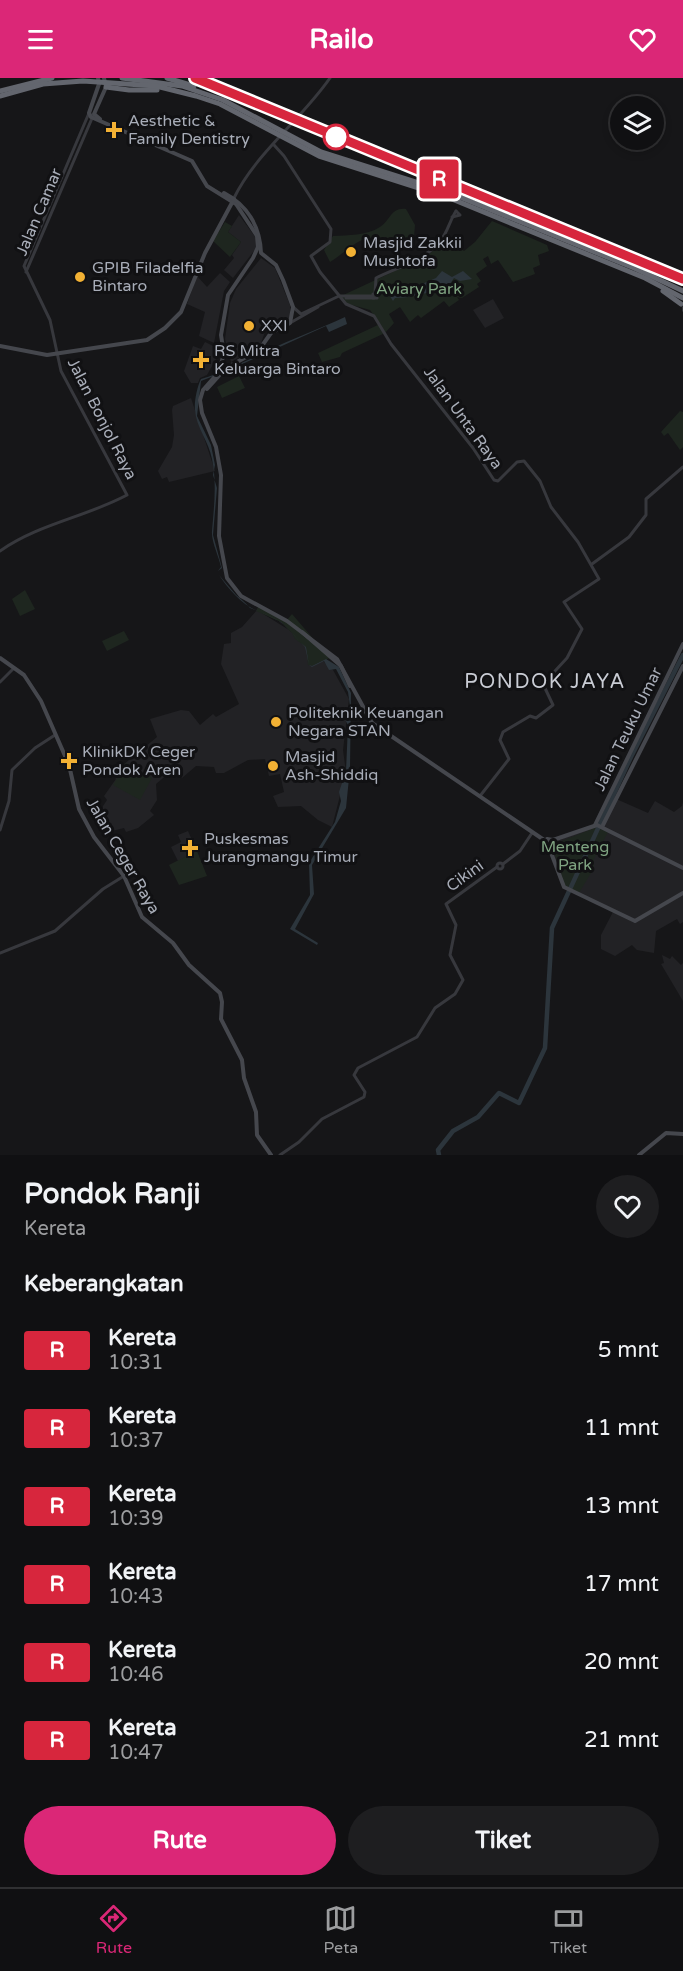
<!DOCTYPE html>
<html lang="id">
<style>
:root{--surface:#101012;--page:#1e1e20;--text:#f1f3f6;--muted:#9c9d9f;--line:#303032;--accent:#db2777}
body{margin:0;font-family:"Varela Round",sans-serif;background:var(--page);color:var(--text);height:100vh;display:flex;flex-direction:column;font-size:22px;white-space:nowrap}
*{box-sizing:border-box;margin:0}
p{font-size:20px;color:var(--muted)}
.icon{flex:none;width:33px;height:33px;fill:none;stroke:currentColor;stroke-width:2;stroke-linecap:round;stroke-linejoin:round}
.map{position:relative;height:1077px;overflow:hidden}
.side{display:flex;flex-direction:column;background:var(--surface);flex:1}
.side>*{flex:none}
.badge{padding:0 12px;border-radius:4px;font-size:21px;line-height:39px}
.controls{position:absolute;left:610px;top:18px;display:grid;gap:12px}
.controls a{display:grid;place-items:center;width:54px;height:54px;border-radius:50%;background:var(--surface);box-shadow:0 3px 9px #0003,0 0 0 2px var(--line);font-size:30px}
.map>.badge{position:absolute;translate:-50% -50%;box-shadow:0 0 0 3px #fff}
h2{padding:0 24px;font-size:22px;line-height:54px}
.round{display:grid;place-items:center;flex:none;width:63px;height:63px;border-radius:32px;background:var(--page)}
.summary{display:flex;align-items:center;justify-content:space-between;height:102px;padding:0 24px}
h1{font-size:28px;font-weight:700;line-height:45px}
.cta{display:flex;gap:12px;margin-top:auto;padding:12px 24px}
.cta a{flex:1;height:69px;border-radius:36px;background:var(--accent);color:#fff;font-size:24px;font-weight:700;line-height:69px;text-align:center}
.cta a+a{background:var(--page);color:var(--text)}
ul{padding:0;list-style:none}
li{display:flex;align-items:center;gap:18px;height:78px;padding:0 24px}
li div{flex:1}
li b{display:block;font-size:22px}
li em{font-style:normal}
li .badge{min-width:66px;font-weight:700;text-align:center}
header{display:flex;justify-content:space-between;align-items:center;height:78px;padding:0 24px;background:var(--accent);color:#fff;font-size:27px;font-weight:700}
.tabs{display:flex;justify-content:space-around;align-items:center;height:84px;border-top:2px solid var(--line);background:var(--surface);font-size:16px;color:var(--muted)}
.tabs a{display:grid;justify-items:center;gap:3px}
.tabs .current{color:var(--accent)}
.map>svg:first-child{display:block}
.built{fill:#222225}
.green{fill:#1e261f}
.water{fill:#2c353c}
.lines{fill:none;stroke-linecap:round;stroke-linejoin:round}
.river{stroke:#2c353c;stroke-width:4.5}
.motorway-tunnel{stroke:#333438;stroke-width:5;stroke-dasharray:5 2.5;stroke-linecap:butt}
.tertiary{stroke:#37383d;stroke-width:3}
.secondary{stroke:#45474d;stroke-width:4}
.motorway{stroke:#63666e;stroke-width:5}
.rail-casing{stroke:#4a4c52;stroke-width:4}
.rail{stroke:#111113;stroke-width:1.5;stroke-dasharray:4.5;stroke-linecap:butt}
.line-casing{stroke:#fff;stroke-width:14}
.line{stroke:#d7263d;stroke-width:9}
.poi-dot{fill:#f2b134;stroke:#111113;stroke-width:2}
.stop-dot{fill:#fff;stroke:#d7263d;stroke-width:3}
.labels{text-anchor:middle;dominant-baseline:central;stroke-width:6;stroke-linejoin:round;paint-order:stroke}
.poi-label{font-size:16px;fill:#a8adb8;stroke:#111113;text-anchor:start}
.street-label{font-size:16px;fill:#a8adb8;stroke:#111113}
.park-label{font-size:16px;fill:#7fa381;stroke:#111113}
.quarter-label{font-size:20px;letter-spacing:1.5px;fill:#c9ccd4;stroke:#111113}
</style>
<header><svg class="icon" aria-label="menu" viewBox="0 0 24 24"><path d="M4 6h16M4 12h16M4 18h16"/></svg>Railo<svg class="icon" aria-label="heart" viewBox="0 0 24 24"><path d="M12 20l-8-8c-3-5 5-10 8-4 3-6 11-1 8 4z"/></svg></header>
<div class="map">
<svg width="683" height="1077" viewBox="0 0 683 1077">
<rect width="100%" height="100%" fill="#161618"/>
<g class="built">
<polygon points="239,137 256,160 257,169 233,200 224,192 234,180 232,177 241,164 228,154"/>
<polygon points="261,180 275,190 290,227 290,239 288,243 265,254 260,268 231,284 225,261 230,225 236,211"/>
<polygon points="220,195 230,204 224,213 214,265 199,258 205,234 187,226 197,198 207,209"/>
<polygon points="493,221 504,240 485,250 473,232"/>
<polygon points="205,264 221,272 207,297 200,300 198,305 191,305 184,293 193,268 201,271"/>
<polygon points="191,320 215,393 169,404 167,399 162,401 158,393 172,369 174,357 172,332 173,328"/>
<polygon points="257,532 289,552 333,592 349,621 343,672 346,694 332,749 318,742 301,728 278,729 273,718 284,714 280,696 269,698 265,681 248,682 224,695 216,695 214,689 196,688 182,700 175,690 156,706 157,722 150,733 154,737 138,750 126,754 124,750 112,753 103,740 103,728 107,722 104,718 116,701 112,696 157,659 150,641 181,632 189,633 200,647 213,636 216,639 239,626 221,586 224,566 231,565 231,555 242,549"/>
<polygon points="614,720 648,735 655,723 674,734 682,728 683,724 683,844 680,846 677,841 656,853 654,875 637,872 632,867 615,878 601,871 601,857 614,832 565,809 550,765 598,748"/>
<polygon points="188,753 197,773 178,783 171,769 181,764 178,757"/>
<polygon points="662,877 670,881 672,878 681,887 683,885 683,923 661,886 664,885"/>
</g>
<g class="green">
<path d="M406 131 415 147 414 159 395 164 386 159 374 164 367 170 362 162C349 168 342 177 330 184L324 172 333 158C348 157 366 158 380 149 390 143 391 129 406 131Z"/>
<polygon points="492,143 547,167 549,173 538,177 540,187 533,190 535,196 513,204 498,182 491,186 488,178 483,181 487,188 476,196 481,203 477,206 479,209 462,220 457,219 459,222 449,229 444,223 421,240 418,237 410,244 400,229 389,236 394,245 385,255 342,275 340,279 322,284 318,275 380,246 370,232 345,225 339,219 427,178 447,159 464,173 475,164"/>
<polygon points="225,144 232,148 228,154 241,164 230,179 213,163"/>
<polygon points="239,298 245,310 222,320 217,309"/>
<polygon points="680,333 683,334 683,369 680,372 668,355 664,358 661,354"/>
<polygon points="25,512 35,531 20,538 12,521"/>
<polygon points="259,527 287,542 292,536 316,564 334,578 312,588 308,587 306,569 295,561 292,555 281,544 256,533"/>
<polygon points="124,553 129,562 107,573 102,563"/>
<polygon points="126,685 152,700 140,722 113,707"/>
<polygon points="597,749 608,754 594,781 594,790 579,815 565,808 552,767"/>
<polygon points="197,773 207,798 179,807 169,787"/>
</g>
<g class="water">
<path d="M442 193 452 199 463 193 472 201 460 203 454 200 448 209 437 206 427 215C415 217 408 220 395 220L393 223 388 215 394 211 396 213 401 211 402 207 408 212 436 200Z"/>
<path d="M345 239 347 246 329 254 326 248 295 262 229 292 201 303 197 338 211 367 215 387 213 397 217 410 213 457 222 490 218 493 219 497 236 517C241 521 246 525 250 530L261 534C268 538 278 541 284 547 292 554 297 562 306 569L309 587 312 588 326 581 339 589 351 615 350 690 346 730 312 787 314 816 295 851 318 865 317 867 290 851 310 817 309 785 335 744 341 723 339 714 346 693 348 647 342 636 350 628 348 614 336 591 329 592 324 583 312 589 309 587 305 569 292 555 281 544 261 534C245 530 228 511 219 497L218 493 221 489C219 479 211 463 212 453 214 429 217 405 212 381 209 364 196 349 195 332 194 324 197 309 201 301 224 294 243 284 265 274 291 261 319 251 345 239Z"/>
</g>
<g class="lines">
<polyline class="river" points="439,1077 438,1072 453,1053 478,1039 499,1015 519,1025 545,970 552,850 631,679 683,577"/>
<polyline class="motorway-tunnel" points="682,231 683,231"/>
<g class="tertiary">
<polyline points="274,67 284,78 331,151 330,164 311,178 320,194 346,226 374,238 391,266 473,370 494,402 498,403 517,384 524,383 540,403 551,429 578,464 599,501 564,524 582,551 567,580 543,606 553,627 536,640 530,638 503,654 500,662 509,681 480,718"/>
<path d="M234 120C256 75 301 42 330 0"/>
<polyline points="452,139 460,137 456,133"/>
<polyline points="26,194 93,38"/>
<path d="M375 215 376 200C398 189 426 182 441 162 448 153 450 142 456 133"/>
<polygon points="373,216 376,216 377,220 373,220"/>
<polyline points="346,220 374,220"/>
<polyline points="293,229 301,236 339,218 372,218"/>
<polyline points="290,245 318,229"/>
<path d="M0 473C38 446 86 439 127 417L61 293 50 242 24 188 89 35"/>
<polyline points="592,486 629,459 646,437 646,421 683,389"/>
<polyline points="0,604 14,590"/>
<polyline points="0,752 9,723 12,692 35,670 55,657"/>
<circle cx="500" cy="788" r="3"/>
<polyline points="503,786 520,773 532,755"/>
<polyline points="0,875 55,853 103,811 124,798"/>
<polyline points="280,1077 299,1064 322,1041 364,1019 365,1014 354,997 358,990 417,959 435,930 455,916 463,902 450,877 456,847 446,826 497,789"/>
</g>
<g class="secondary">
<polyline points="98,0 99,6 89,35 91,39 192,83 207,108 236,126 257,158 258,169 253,180 228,217 221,257 224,276 218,295 203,312 200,322 202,335 216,369 221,397 219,458 227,500 241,518 287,543 337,581 372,645"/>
<polyline points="100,41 94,36 106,9 104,0"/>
<polyline points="0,268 47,277 147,262 165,250 181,234 205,175 234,121"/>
<path d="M207 311 226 290 259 272 271 255 290 245 293 229 283 202 276 187 261 175C260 148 247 127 224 115"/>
<polyline points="302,554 341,588 350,608"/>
<polyline points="0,580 24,597 41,623 69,687 79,731 94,759 124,798 142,839 173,865 189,887 220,915 222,924 221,941 242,982 244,1000 256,1034 257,1057 271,1077"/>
<polyline points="372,645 547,764 564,809 635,843 683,815"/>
<polyline points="595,747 683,566"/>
<polyline points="602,749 683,588"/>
<polyline points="547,761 553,762 597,747 683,790"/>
<polyline points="639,1077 666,1055 683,1056"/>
</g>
<g class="motorway">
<polyline points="122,0 182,8 223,22 321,74 450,115 634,190 683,213"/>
<polyline points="167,0 194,8"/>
<polyline points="106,9 129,12 157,12"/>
<polyline points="0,13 52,0"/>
<polyline points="0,18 43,6 83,3 156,8 196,18 220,26 319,78 447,119 645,200 683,220"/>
<polyline points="663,213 681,226"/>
</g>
<g class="rail-casing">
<polyline id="rail" points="195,0 683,201"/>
</g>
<use href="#rail" class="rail"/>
</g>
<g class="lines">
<g class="line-casing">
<polyline id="line" points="195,0 683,201"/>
</g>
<use href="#line" class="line"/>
</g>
<g class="poi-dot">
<path d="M111 43h6v6h6v6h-6v6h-6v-6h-6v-6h6z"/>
<circle cx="351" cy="174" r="6"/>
<circle cx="80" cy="199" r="6"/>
<circle cx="249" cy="248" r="6"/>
<path d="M198 273h6v6h6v6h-6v6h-6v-6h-6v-6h6z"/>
<circle cx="276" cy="644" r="6"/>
<path d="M66 674h6v6h6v6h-6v6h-6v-6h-6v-6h6z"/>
<circle cx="273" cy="688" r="6"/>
<path d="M187 761h6v6h6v6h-6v6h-6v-6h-6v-6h6z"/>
</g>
<circle class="stop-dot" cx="336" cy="59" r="12"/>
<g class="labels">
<g class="poi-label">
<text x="128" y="43">Aesthetic &amp;<tspan x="128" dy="18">Family Dentistry</tspan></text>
<text x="363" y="165">Masjid Zakkii<tspan x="363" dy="18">Mushtofa</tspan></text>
<text x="92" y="190">GPIB Filadelfia<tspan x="92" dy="18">Bintaro</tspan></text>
<text x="261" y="248">XXI</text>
<text x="214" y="273">RS Mitra<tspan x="214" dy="18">Keluarga Bintaro</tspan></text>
<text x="288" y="635">Politeknik Keuangan<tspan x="288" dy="18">Negara STAN</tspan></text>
<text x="82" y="674">KlinikDK Ceger<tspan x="82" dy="18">Pondok Aren</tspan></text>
<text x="285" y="679">Masjid<tspan x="285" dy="18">Ash-Shiddiq</tspan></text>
<text x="204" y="761">Puskesmas<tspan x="204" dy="18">Jurangmangu Timur</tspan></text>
</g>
<g class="street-label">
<text transform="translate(39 134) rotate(-67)">Jalan Camar</text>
<text transform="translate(463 340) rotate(54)">Jalan Unta Raya</text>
<text transform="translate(102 341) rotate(63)">Jalan Bonjol Raya</text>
<text transform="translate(628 651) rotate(-64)">Jalan Teuku Umar</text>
<text transform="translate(123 778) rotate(60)">Jalan Ceger Raya</text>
<text transform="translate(465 798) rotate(-36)">Cikini</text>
</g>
<g class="park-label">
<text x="419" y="211">Aviary Park</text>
<text x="575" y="769">Menteng<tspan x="575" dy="18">Park</tspan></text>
</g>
<g class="quarter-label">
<text x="545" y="604">PONDOK JAYA</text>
</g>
</g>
</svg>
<div class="controls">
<a><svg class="icon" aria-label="layers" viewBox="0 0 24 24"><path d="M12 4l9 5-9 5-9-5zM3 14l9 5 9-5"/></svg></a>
</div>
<b class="badge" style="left:439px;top:101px;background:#d7263d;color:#fff">R</b>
</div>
<section class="side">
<div class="summary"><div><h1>Pondok Ranji</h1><p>Kereta</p></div><a class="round"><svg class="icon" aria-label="heart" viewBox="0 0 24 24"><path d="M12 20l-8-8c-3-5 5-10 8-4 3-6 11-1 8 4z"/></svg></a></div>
<h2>Keberangkatan</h2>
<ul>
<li><span class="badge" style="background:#d7263d;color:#fff">R</span><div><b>Kereta</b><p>10:31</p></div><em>5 mnt</em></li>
<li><span class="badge" style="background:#d7263d;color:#fff">R</span><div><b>Kereta</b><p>10:37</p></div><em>11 mnt</em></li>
<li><span class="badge" style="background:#d7263d;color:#fff">R</span><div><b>Kereta</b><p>10:39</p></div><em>13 mnt</em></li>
<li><span class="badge" style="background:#d7263d;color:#fff">R</span><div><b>Kereta</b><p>10:43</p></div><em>17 mnt</em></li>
<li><span class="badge" style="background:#d7263d;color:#fff">R</span><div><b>Kereta</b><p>10:46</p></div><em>20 mnt</em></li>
<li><span class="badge" style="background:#d7263d;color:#fff">R</span><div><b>Kereta</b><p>10:47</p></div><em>21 mnt</em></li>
</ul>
<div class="cta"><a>Rute</a><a>Tiket</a></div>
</section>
<nav class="tabs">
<a class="current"><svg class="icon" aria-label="directions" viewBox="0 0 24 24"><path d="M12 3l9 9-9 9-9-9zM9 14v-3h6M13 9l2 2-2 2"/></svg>Rute</a>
<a><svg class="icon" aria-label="map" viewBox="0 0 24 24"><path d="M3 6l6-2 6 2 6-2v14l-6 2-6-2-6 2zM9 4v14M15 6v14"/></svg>Peta</a>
<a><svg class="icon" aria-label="tickets" viewBox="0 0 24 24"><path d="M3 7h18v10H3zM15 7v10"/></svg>Tiket</a>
</nav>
